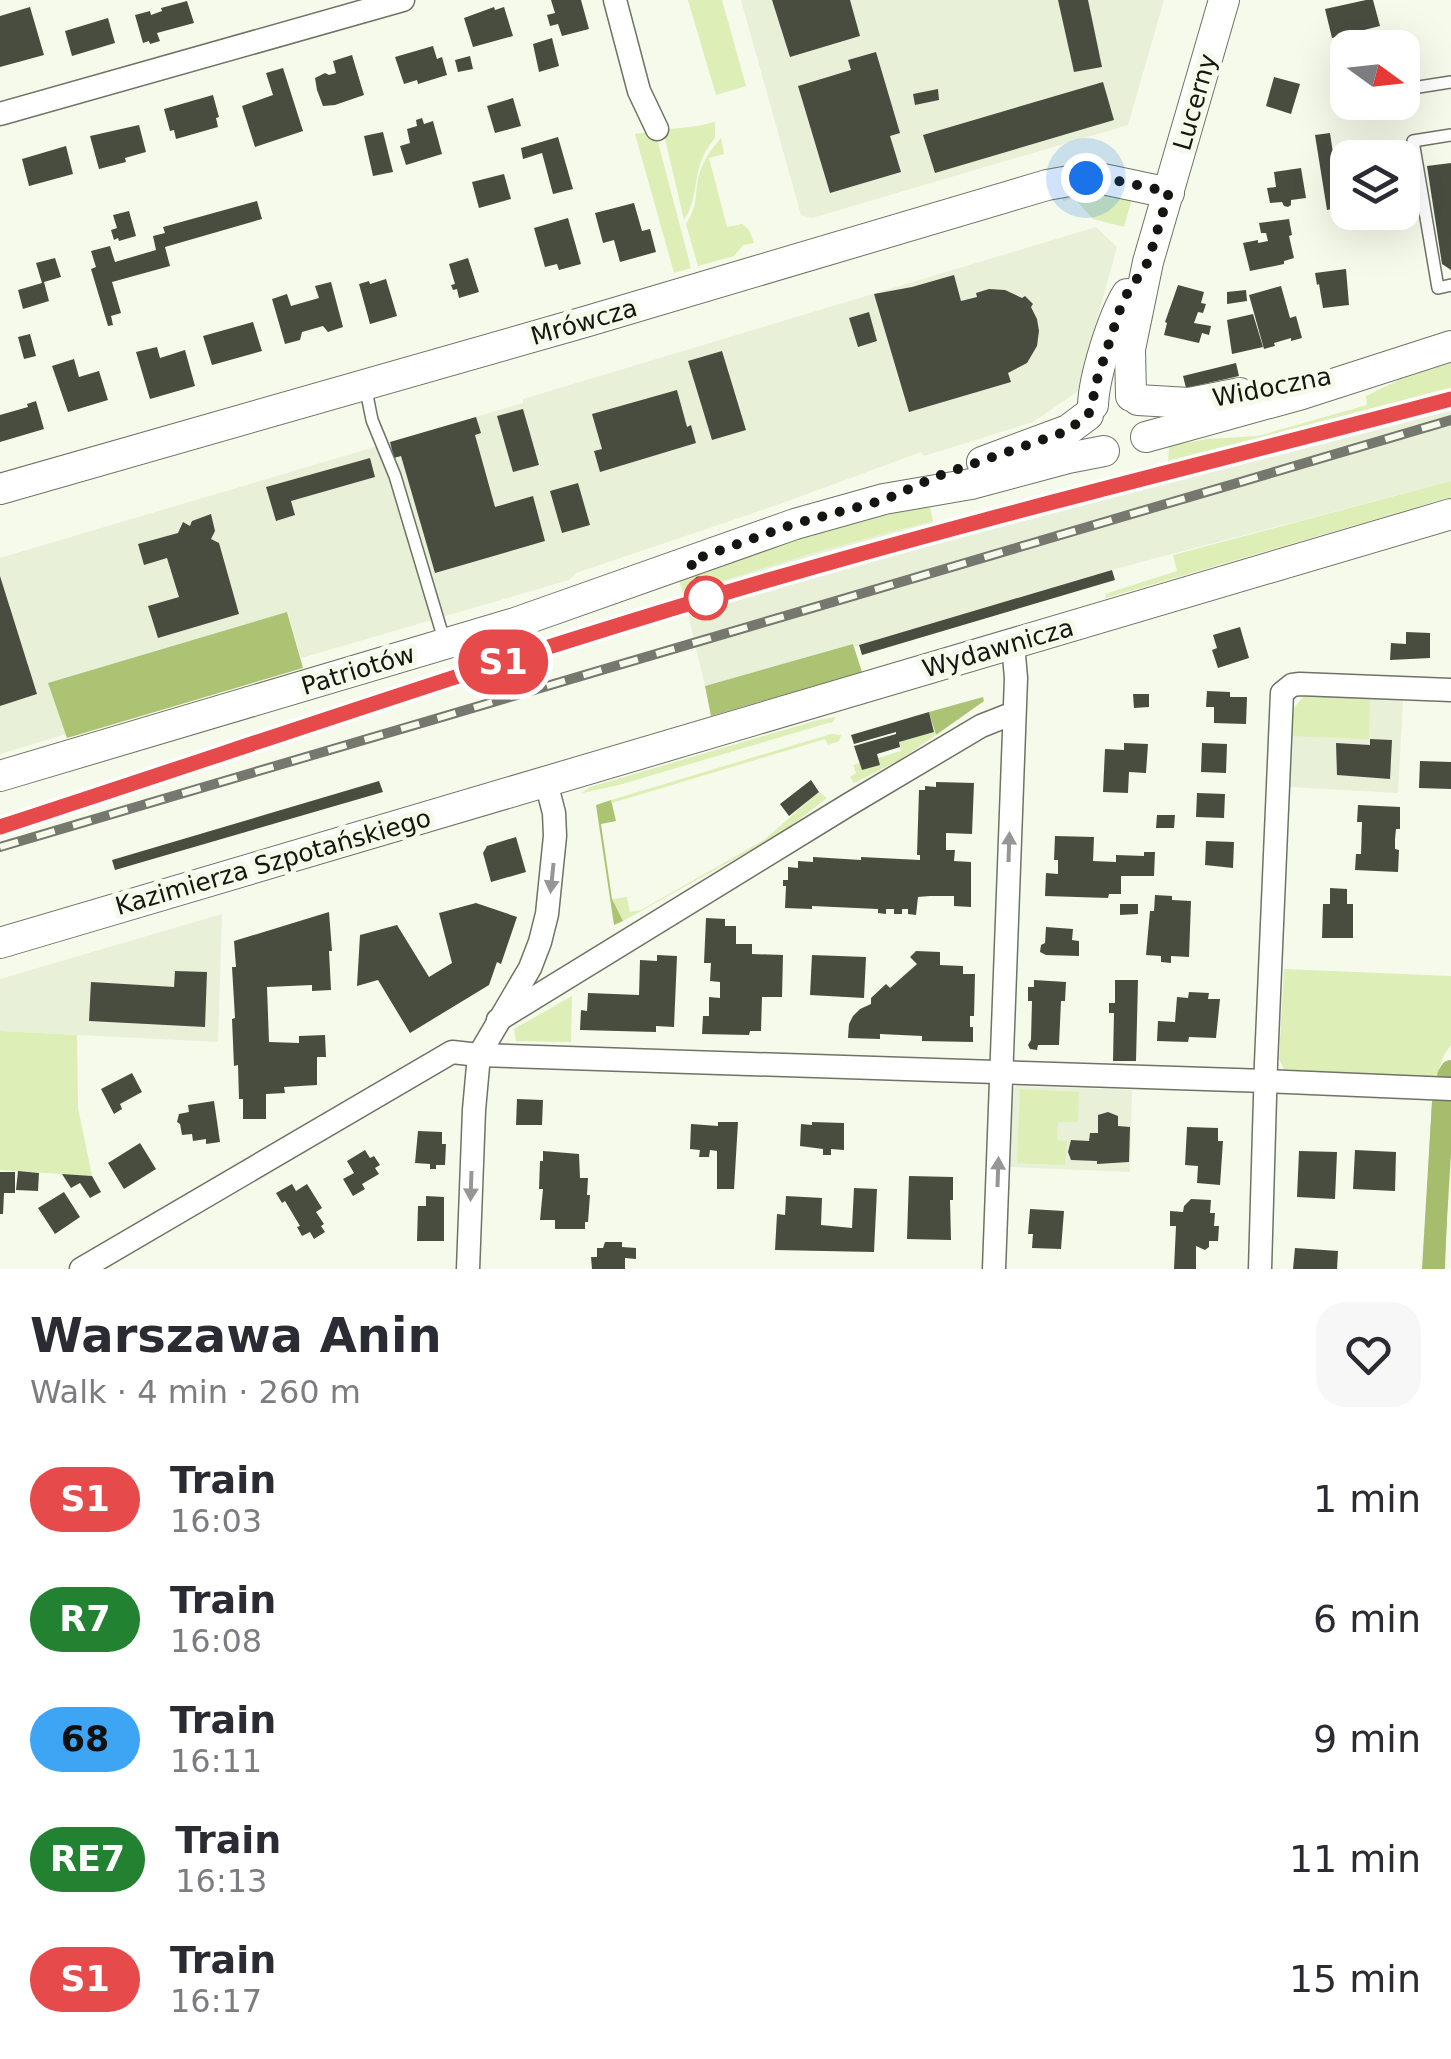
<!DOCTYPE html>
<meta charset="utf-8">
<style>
:root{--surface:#fff;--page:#f7f7f7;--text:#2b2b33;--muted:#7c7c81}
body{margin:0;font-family:"DejaVu Sans",sans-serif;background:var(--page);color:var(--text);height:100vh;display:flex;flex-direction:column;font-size:38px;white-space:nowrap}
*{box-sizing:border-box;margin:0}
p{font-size:32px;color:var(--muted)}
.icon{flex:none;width:55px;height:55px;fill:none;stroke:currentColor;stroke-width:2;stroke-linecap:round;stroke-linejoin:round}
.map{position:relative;height:1269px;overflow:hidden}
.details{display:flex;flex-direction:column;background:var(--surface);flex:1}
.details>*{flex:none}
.badge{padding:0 20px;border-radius:32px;font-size:35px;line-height:65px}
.needle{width:65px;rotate:105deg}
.tools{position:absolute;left:1330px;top:30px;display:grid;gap:20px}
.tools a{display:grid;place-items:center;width:90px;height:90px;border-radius:20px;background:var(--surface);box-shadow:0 10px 40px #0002;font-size:50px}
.you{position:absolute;width:50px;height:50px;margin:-25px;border:8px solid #fff;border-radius:50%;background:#1a73e8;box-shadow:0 0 0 15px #1a73e833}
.map>.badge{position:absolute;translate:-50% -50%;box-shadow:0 0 0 5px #fff}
.round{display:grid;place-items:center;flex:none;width:105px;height:105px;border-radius:30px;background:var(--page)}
.summary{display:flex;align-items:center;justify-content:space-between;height:170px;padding:0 30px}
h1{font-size:48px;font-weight:600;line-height:75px}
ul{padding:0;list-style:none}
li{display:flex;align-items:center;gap:30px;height:120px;padding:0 30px}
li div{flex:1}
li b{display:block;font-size:38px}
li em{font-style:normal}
li .badge{min-width:110px;font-weight:700;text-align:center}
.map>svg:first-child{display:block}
.built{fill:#e8f0d8}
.green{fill:#ddeeb7}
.forest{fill:#adc374}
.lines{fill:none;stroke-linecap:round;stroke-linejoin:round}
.canal{stroke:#a7bd6e;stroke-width:22}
.building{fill:#494d40}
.lane-casing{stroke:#6e7365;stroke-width:14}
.street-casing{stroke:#6e7365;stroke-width:25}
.secondary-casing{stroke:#6e7365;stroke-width:32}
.lane{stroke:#fff;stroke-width:11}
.street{stroke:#fff;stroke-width:22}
.secondary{stroke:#fff;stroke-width:30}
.rail-casing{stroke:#76786f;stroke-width:10}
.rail{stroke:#f5faea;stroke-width:6;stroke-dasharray:19;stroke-linecap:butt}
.oneway{fill:#969694}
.line-casing{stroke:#fff;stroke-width:22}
.line{stroke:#e74a4a;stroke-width:15}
.walk{stroke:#151611;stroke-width:10;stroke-dasharray:0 18}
.stop-dot{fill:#fff;stroke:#e74a4a;stroke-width:5}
.labels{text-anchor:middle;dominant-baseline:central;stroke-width:10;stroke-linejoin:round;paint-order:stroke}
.street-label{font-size:25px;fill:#151611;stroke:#f5faea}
</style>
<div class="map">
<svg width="1451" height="1269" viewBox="0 0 1451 1269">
<rect width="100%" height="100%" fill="#f5faea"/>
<g class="built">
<polygon points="741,0 1164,0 1128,125 812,218 801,215"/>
<polygon points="1096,227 1117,247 1077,392 1033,422 924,456 921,452 777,505 576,573 569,580 301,658 288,613 49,684 66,734 0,754 0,558 523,403 523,399"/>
<polygon points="1451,388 1451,481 1111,570 860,645 854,647 853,644 705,686 683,593 816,552 933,521 935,523 1092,485"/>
<polygon points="1305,695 1403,699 1398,793 1290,787 1293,709"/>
<polygon points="222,914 218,1042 0,1031 0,979"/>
<polygon points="1016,1086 1132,1090 1130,1172 1010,1167 1013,1089"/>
</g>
<g class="green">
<polygon points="688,0 722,0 746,86 716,95"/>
<path d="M715 122V138C689 168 702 192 684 220L663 130 697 126Z"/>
<polygon points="655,131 691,268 674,273 635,134"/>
<path d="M721 138 724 154 709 158 727 227 742 224 749 230 754 243 743 245 734 256 698 266 686 224C699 204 694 196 699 175 703 161 711 149 721 138Z"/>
<polygon points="1083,189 1132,199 1124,227 1093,219 1074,198 1063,201 1061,193"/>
<polygon points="1451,360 1451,388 1168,465 1169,446 1207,439 1258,436 1367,405 1366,396 1415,372"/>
<polygon points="1451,481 1451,497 1106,598 1105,594 1177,571 1173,555"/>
<polygon points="929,503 933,521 816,552 683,593 679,580 788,542"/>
<polygon points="1305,695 1370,697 1369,739 1292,736 1293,709"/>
<polygon points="836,717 832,723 828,723 619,785 582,793 590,787 818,720"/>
<polygon points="934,732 936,735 898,761 854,783 850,777 856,773 853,765 860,763 862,770 879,765 878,758 901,751 899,742"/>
<polygon points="831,734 841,735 839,741 828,745 825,739 612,803 611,800"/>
<polygon points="819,792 827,798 783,832 623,921 612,899 627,897 630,912 641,910 764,840"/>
<polygon points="1284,969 1451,976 1451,1045 1444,1055 1435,1080 1284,1069 1279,1059"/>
<polygon points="572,996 571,1042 516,1041 514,1029"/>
<polygon points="0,1031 77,1035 78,1108 92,1176 0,1170"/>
<polygon points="1020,1089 1079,1092 1078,1122 1058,1122 1057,1140 1067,1141 1065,1165 1017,1163"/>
</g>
<g class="forest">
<polygon points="287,612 303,668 67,738 48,683"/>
<polygon points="853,644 862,672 711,716 705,686"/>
<polygon points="983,697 984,701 936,735 929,712"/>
<polygon points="611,800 616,821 601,824 612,899 623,921 614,925 596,805"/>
<polygon points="1432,1102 1451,1102 1445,1269 1423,1269"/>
</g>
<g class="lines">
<g class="canal">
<polyline points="1448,1076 1451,1071"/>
<polyline points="1433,1269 1443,1103"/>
</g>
</g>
<g class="building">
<polygon points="551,0 581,0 589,29 562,36 558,24 550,26 547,15 555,13"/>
<polygon points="772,0 850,0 860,36 790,57"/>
<polygon points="1058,0 1088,0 1102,67 1074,72"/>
<polygon points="1366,0 1373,0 1380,26 1332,38 1325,9"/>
<polygon points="187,1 194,23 157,33 160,41 150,44 149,41 143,43 135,15 150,11 151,15 162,11 161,8"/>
<polygon points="30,7 44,55 0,67 0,16"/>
<polygon points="494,7 495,10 504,7 513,36 473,47 464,18"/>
<polygon points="108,18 115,43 72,56 65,31"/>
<polygon points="552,38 559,66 539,72 533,44"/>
<polygon points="433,46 437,59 442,57 447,75 418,84 417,80 404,84 395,57"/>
<polygon points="876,52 900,133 890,136 901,172 830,193 798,86 851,70 848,60"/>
<polygon points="352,55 364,95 335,105 323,106 317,90 315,78 325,73 329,75 336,73 333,61"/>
<polygon points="470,56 473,69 458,72 455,60"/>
<polygon points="283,68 303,131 255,147 242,106 273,95 266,73"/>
<polygon points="1274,77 1300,84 1291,114 1266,106"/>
<polygon points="1103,82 1114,120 935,173 923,135"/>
<polygon points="938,89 939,100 915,105 913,94"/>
<polygon points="213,95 219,117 216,118 218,127 176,139 174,130 170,131 164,109"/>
<polygon points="513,98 521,126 495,133 487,106"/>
<polygon points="422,118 424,124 433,121 442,154 406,165 400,146 410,143 407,129 417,126 416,120"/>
<polygon points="139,125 146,152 125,158 126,162 99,169 90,136"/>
<polygon points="383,132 393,172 373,176 364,136"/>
<polygon points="1330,133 1341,207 1327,210 1315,135"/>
<polygon points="558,137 573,189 553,194 542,153 523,159 521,148"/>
<polygon points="66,146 73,174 29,186 22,159"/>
<polygon points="1451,163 1451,270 1442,264 1427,166"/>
<polygon points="1301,168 1306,198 1291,200 1291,205 1288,207 1284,206 1282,202 1270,203 1267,188 1276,187 1274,172"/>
<polygon points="504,174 511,199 479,208 472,182"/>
<polygon points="257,201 262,219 165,247 170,266 112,282 121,313 111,316 113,325 108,326 91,269 96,267 91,251 110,246 115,262 156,250 153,236 165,233 163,227"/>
<polygon points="634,203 642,231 650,229 656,252 620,262 614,240 603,243 595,213"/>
<polygon points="129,211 136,236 119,241 118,238 114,240 111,230 117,228 113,215"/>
<polygon points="1354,212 1403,212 1403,214 1357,225"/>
<polygon points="568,218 581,264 559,270 557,264 545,267 534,228"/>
<polygon points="1289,219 1292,235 1289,236 1294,258 1284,261 1284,264 1250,271 1243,243 1258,240 1258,243 1268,241 1266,233 1261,233 1259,223"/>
<polygon points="55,258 61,277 44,282 49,301 23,309 18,290 42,283 36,263"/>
<polygon points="468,258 479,292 459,298 457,289 453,290 451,285 455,284 449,264"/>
<polygon points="1346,269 1349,305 1323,308 1319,284 1317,285 1315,273"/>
<polygon points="954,275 961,301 977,297 976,293 989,289 1005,290 1022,298 1025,296 1033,304 1031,307 1037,319 1039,331 1037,346 1027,363 1008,373 1011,382 909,412 874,294 912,287"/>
<polygon points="386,279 397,316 370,324 359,284 369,281 370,284"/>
<polygon points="331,282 343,327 328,332 323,326 302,332 300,340 285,344 272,299 287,294 291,306 319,298 315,286"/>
<polygon points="1178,285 1204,292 1201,303 1206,304 1203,313 1198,312 1194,323 1211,326 1209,335 1202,333 1199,343 1164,335 1167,323 1165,322"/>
<polygon points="1281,286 1290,318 1296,316 1302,338 1291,341 1291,338 1274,343 1275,346 1264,349 1249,295"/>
<polygon points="1246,290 1247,301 1227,304 1227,292"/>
<polygon points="869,312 877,341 858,347 849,318"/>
<polygon points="1253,314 1263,347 1232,354 1227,320"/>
<polygon points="253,322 262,351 212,365 203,336"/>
<polygon points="30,334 36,356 24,359 18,337"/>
<polygon points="157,347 160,358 185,350 195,386 150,399 136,352"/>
<polygon points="722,351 746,430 712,440 688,361"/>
<polygon points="74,359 79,377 99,371 108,400 68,412 52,366"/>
<polygon points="1236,363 1239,376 1186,388 1183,376"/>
<polygon points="677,390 687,427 691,425 696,443 600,472 594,451 602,449 592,414"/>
<polygon points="36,401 44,429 0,442 0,415 28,407 27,404"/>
<polygon points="523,409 539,465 513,472 497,416"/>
<polygon points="476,417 481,433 475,435 495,507 533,496 545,541 435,573 401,456 394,458 390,442"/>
<polygon points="370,458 375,477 291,501 295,515 276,521 266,487"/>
<polygon points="578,483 590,525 562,533 550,491"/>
<polygon points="211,514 215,531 211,539 219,543 239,614 158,638 148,606 179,597 167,558 144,565 138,544 178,533 183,522 190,526 192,521"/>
<polygon points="1112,570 1115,580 862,655 859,645"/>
<polygon points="0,576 37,694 0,706"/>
<polygon points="1240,627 1249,658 1218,668 1212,650 1217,648 1213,635"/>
<polygon points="1406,632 1430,633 1430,658 1390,660 1391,643 1406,644"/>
<polygon points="1207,691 1230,692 1230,697 1247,697 1246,724 1214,723 1214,707 1206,707"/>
<polygon points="1133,694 1149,694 1149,707 1134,708"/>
<polygon points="929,712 934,732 899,742 900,747 877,754 880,765 862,770 854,746 896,734 896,732 854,744 851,735"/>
<polygon points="1370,739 1392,740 1390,779 1337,775 1336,743 1370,745"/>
<polygon points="1124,743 1148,744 1146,773 1129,772 1128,793 1103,792 1105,749 1124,750"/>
<polygon points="1202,743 1227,744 1226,773 1201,772"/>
<polygon points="1420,761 1451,762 1451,789 1419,788"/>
<polygon points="811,780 819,792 789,816 780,804"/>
<polygon points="379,781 383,792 115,870 112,860"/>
<polygon points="936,782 974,783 972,834 946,833 946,850 955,850 954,861 971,862 971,907 954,906 954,896 930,896 918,897 916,915 908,914 908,909 902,909 902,914 894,914 894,909 886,909 886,914 878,913 878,909 812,906 812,909 785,908 786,886 783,886 783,880 788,880 788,867 798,868 798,861 813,862 813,857 861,860 861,857 920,860 920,855 917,855 919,790 925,790 925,786 936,787"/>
<polygon points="1197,793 1225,794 1224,818 1196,817"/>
<polygon points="1358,805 1400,807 1400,829 1396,829 1395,839 1395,849 1399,850 1398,872 1355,870 1356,854 1361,854 1362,822 1357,822"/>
<polygon points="1157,815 1175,815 1174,828 1156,828"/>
<polygon points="1055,836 1094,837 1093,861 1116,862 1116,855 1144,856 1144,852 1155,852 1154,876 1121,876 1121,894 1109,894 1108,898 1045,896 1046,873 1058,874 1058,860 1054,860"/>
<polygon points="516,837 526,872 491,882 483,853 487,846"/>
<polygon points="1206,841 1234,842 1233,868 1205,865"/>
<polygon points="1330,888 1347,889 1347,904 1353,904 1353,938 1322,938 1323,904 1330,904"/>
<polygon points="1155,895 1172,896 1172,900 1191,901 1189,957 1171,956 1171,963 1161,962 1161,956 1146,955 1150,911 1154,911"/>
<polygon points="476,903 517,917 501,964 497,962 489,985 410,1033 378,980 357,986 360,935 397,925 429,977 452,963 439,913"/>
<polygon points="1120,904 1138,904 1138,914 1120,915"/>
<polygon points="329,912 332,951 329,951 331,990 312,991 312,985 267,987 269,1042 299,1043 299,1036 325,1035 326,1057 317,1057 317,1085 284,1087 285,1093 266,1094 266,1119 243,1119 243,1099 239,1099 238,1065 234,1066 232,1019 235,1018 232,967 236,967 234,941"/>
<polygon points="706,918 725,919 725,926 736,926 736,944 752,944 752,954 783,955 782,997 762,997 761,1031 750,1031 749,1035 702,1034 703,1016 709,1016 709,997 720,998 720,982 710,981 711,963 704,963"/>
<polygon points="1046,927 1073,929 1072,940 1079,941 1079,956 1046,955 1040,952 1041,945 1045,943"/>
<polygon points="916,951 940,952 940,965 963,966 963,974 975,974 974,1016 970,1016 970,1027 973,1027 973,1042 922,1041 922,1036 880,1034 880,1039 848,1038 849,1024 853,1016 860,1009 871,1004 871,998 886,984 890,988 917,964 910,957"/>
<polygon points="657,955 677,956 674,1027 656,1026 656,1032 580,1030 581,1010 587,1011 588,993 639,995 640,960 657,961"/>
<polygon points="812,955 866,957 864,998 810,995"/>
<polygon points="175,971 207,972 205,1027 89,1021 91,982 174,987"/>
<polygon points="1034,980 1066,982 1065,1001 1061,1001 1059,1045 1038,1045 1037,1050 1030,1049 1028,1045 1031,1040 1032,1001 1028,1001 1028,987 1034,987"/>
<polygon points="1115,980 1138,980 1136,1061 1113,1061 1114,1013 1109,1013 1109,1003 1115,1003"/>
<polygon points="1189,992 1209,993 1208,999 1220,999 1216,1038 1189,1037 1188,1042 1157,1041 1158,1021 1175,1022 1177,997 1188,998"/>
<polygon points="132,1073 142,1092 120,1104 122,1109 114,1114 101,1089"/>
<polygon points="517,1099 543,1100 542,1125 516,1125"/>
<polygon points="214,1101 220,1142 206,1144 206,1139 193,1141 192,1134 182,1135 180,1124 177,1122 179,1114 189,1112 188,1105"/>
<polygon points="1108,1112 1118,1116 1118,1126 1130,1127 1129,1162 1097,1164 1097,1161 1071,1160 1068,1152 1071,1140 1089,1141 1090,1133 1098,1133 1098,1115"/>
<polygon points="718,1122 738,1122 734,1189 717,1189 717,1151 710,1150 709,1157 699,1157 700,1150 690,1149 691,1124 718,1126"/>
<polygon points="812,1122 844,1123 844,1150 831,1149 831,1155 823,1155 823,1149 800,1146 801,1124 812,1125"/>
<polygon points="1187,1127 1218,1128 1218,1141 1223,1141 1220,1185 1197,1183 1198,1166 1185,1165"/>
<polygon points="418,1131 442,1132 442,1144 446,1144 445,1165 436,1165 436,1169 430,1169 430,1164 415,1163"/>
<polygon points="140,1143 156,1169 124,1189 108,1163"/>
<polygon points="365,1150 370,1158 374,1156 380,1165 375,1168 379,1174 362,1184 365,1189 353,1196 343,1179 354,1173 347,1161"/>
<polygon points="1355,1150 1396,1152 1395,1191 1353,1189"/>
<polygon points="543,1151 579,1154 580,1178 588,1178 587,1195 590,1195 588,1222 585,1222 585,1229 555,1229 555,1220 540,1220 543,1189 539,1189 540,1161 543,1161"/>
<polygon points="1299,1151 1337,1152 1335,1199 1297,1197"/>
<polygon points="18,1171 39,1173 38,1191 16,1190"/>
<polygon points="0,1172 15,1172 15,1193 4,1193 3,1214 0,1214"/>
<polygon points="62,1174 92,1176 101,1192 90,1198 80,1183 71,1188"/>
<polygon points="909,1176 953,1177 953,1200 950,1200 951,1240 907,1239"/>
<polygon points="292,1184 296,1191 307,1184 322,1208 316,1212 324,1224 321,1226 325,1232 314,1239 310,1232 302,1236 297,1227 300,1226 285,1201 282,1203 276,1193"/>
<polygon points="854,1188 877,1189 874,1252 775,1250 777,1214 785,1215 786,1196 822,1198 821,1225 852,1228"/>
<polygon points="64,1192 80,1217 55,1234 38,1208"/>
<polygon points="426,1196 444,1197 444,1241 417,1241 418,1206 426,1206"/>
<polygon points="1191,1199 1211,1200 1210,1213 1215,1213 1214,1226 1219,1226 1218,1241 1209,1241 1209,1247 1205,1250 1196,1246 1196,1269 1174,1269 1176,1226 1170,1226 1170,1211 1183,1212 1184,1206"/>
<polygon points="1030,1209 1064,1211 1061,1249 1032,1248 1033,1234 1028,1234"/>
<polygon points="605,1242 622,1242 622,1247 636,1248 636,1259 625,1258 625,1269 592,1269 591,1257 597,1257 597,1248 603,1248"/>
<polygon points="1295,1248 1338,1251 1337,1269 1293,1269"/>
</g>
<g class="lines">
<g class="lane-casing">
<g id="lane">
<polyline points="1406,89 1451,82"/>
<polyline points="1451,135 1413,141 1438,288 1451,285"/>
<polyline points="365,385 372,420 395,476 445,643"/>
</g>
</g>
<g class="street-casing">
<g id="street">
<polyline points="615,0 639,91 657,129"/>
<polyline points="0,114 403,0"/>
<polyline points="498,1020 848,805 981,726 1014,713"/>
<polyline points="81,1269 452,1052 479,1055 1266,1081 1451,1089"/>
<polyline points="468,1269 474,1110 479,1055 530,968 540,942 547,914 555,836 554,813 546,782"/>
<polyline points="994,1269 1016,678 1013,644"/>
<polyline points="1260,1269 1266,1063 1282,693 1292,685 1300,684 1451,690"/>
</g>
</g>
<g class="secondary-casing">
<g id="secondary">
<polyline points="1131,396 1130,349 1148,262 1224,0"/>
<polyline points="1138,400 1189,403 1240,393"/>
<path d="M1093 405C1094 377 1112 319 1127 294"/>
<polyline points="1146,437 1302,394 1451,346"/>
<polyline points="982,462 1068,430 1088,415"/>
<polyline points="0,489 588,321 1047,185 1086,178 1098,178 1169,193"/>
<polyline points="0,776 515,623 795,524 884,499 971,484 1068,458 1104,451"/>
<polyline points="0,943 1451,514"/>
</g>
</g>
<use href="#lane" class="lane"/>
<use href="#street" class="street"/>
<use href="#secondary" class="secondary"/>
<g class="rail-casing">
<g id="rail">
<path d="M0 827C245 746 490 662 738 589 974 520 1213 463 1451 399"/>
<polyline points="0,847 1451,420"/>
</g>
</g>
<use href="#rail" class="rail"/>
</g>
<defs><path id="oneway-solid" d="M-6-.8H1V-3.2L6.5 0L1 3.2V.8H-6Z" transform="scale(2.5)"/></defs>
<g class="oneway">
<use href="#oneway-solid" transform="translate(1009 847) rotate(-88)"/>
<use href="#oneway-solid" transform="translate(552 878) rotate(96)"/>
<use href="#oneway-solid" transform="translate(998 1172) rotate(-88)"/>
<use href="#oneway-solid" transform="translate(471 1186) rotate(92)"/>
</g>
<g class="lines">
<g class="line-casing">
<path id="line" d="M0 827C246 747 490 662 738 589 974 519 1213 462 1451 399"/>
</g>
<use href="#line" class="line"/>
<polyline class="walk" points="706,598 690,561 794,524 884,500 938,476 1059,434 1068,430 1088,415 1093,405 1094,389 1123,300 1148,262 1169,192 1114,180 1086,178"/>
</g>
<circle class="stop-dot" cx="706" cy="598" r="20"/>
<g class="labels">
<g class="street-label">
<text transform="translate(1195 102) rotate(-74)">Lucerny</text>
<text transform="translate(584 322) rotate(-16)">Mrówcza</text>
<text transform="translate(1272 387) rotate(-11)">Widoczna</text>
<text transform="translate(998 648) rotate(-16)">Wydawnicza</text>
<text transform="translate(358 670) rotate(-17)">Patriotów</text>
<text transform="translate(273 862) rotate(-16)">Kazimierza Szpotańskiego</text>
</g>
</g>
</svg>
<div class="tools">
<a><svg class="needle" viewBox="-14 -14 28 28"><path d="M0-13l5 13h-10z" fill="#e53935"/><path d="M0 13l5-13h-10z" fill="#7c7c81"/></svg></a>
<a><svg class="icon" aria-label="layers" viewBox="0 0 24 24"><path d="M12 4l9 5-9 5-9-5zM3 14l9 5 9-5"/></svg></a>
</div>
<div class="you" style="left:1086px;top:178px"></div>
<b class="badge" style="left:503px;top:662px;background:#e74a4a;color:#fff">S1</b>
</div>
<section class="details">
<div class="summary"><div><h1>Warszawa Anin</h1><p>Walk · 4 min · 260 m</p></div><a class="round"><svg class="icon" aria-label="heart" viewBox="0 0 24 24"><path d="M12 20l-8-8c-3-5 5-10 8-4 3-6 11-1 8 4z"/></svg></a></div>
<ul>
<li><span class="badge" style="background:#e74a4a;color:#fff">S1</span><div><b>Train</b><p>16:03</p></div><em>1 min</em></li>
<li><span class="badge" style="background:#238132;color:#fff">R7</span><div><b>Train</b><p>16:08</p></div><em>6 min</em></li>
<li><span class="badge" style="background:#3ea5f4;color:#111">68</span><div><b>Train</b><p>16:11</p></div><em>9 min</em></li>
<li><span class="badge" style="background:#238132;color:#fff">RE7</span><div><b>Train</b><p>16:13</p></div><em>11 min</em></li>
<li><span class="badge" style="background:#e74a4a;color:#fff">S1</span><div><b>Train</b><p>16:17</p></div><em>15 min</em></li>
</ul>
</section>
